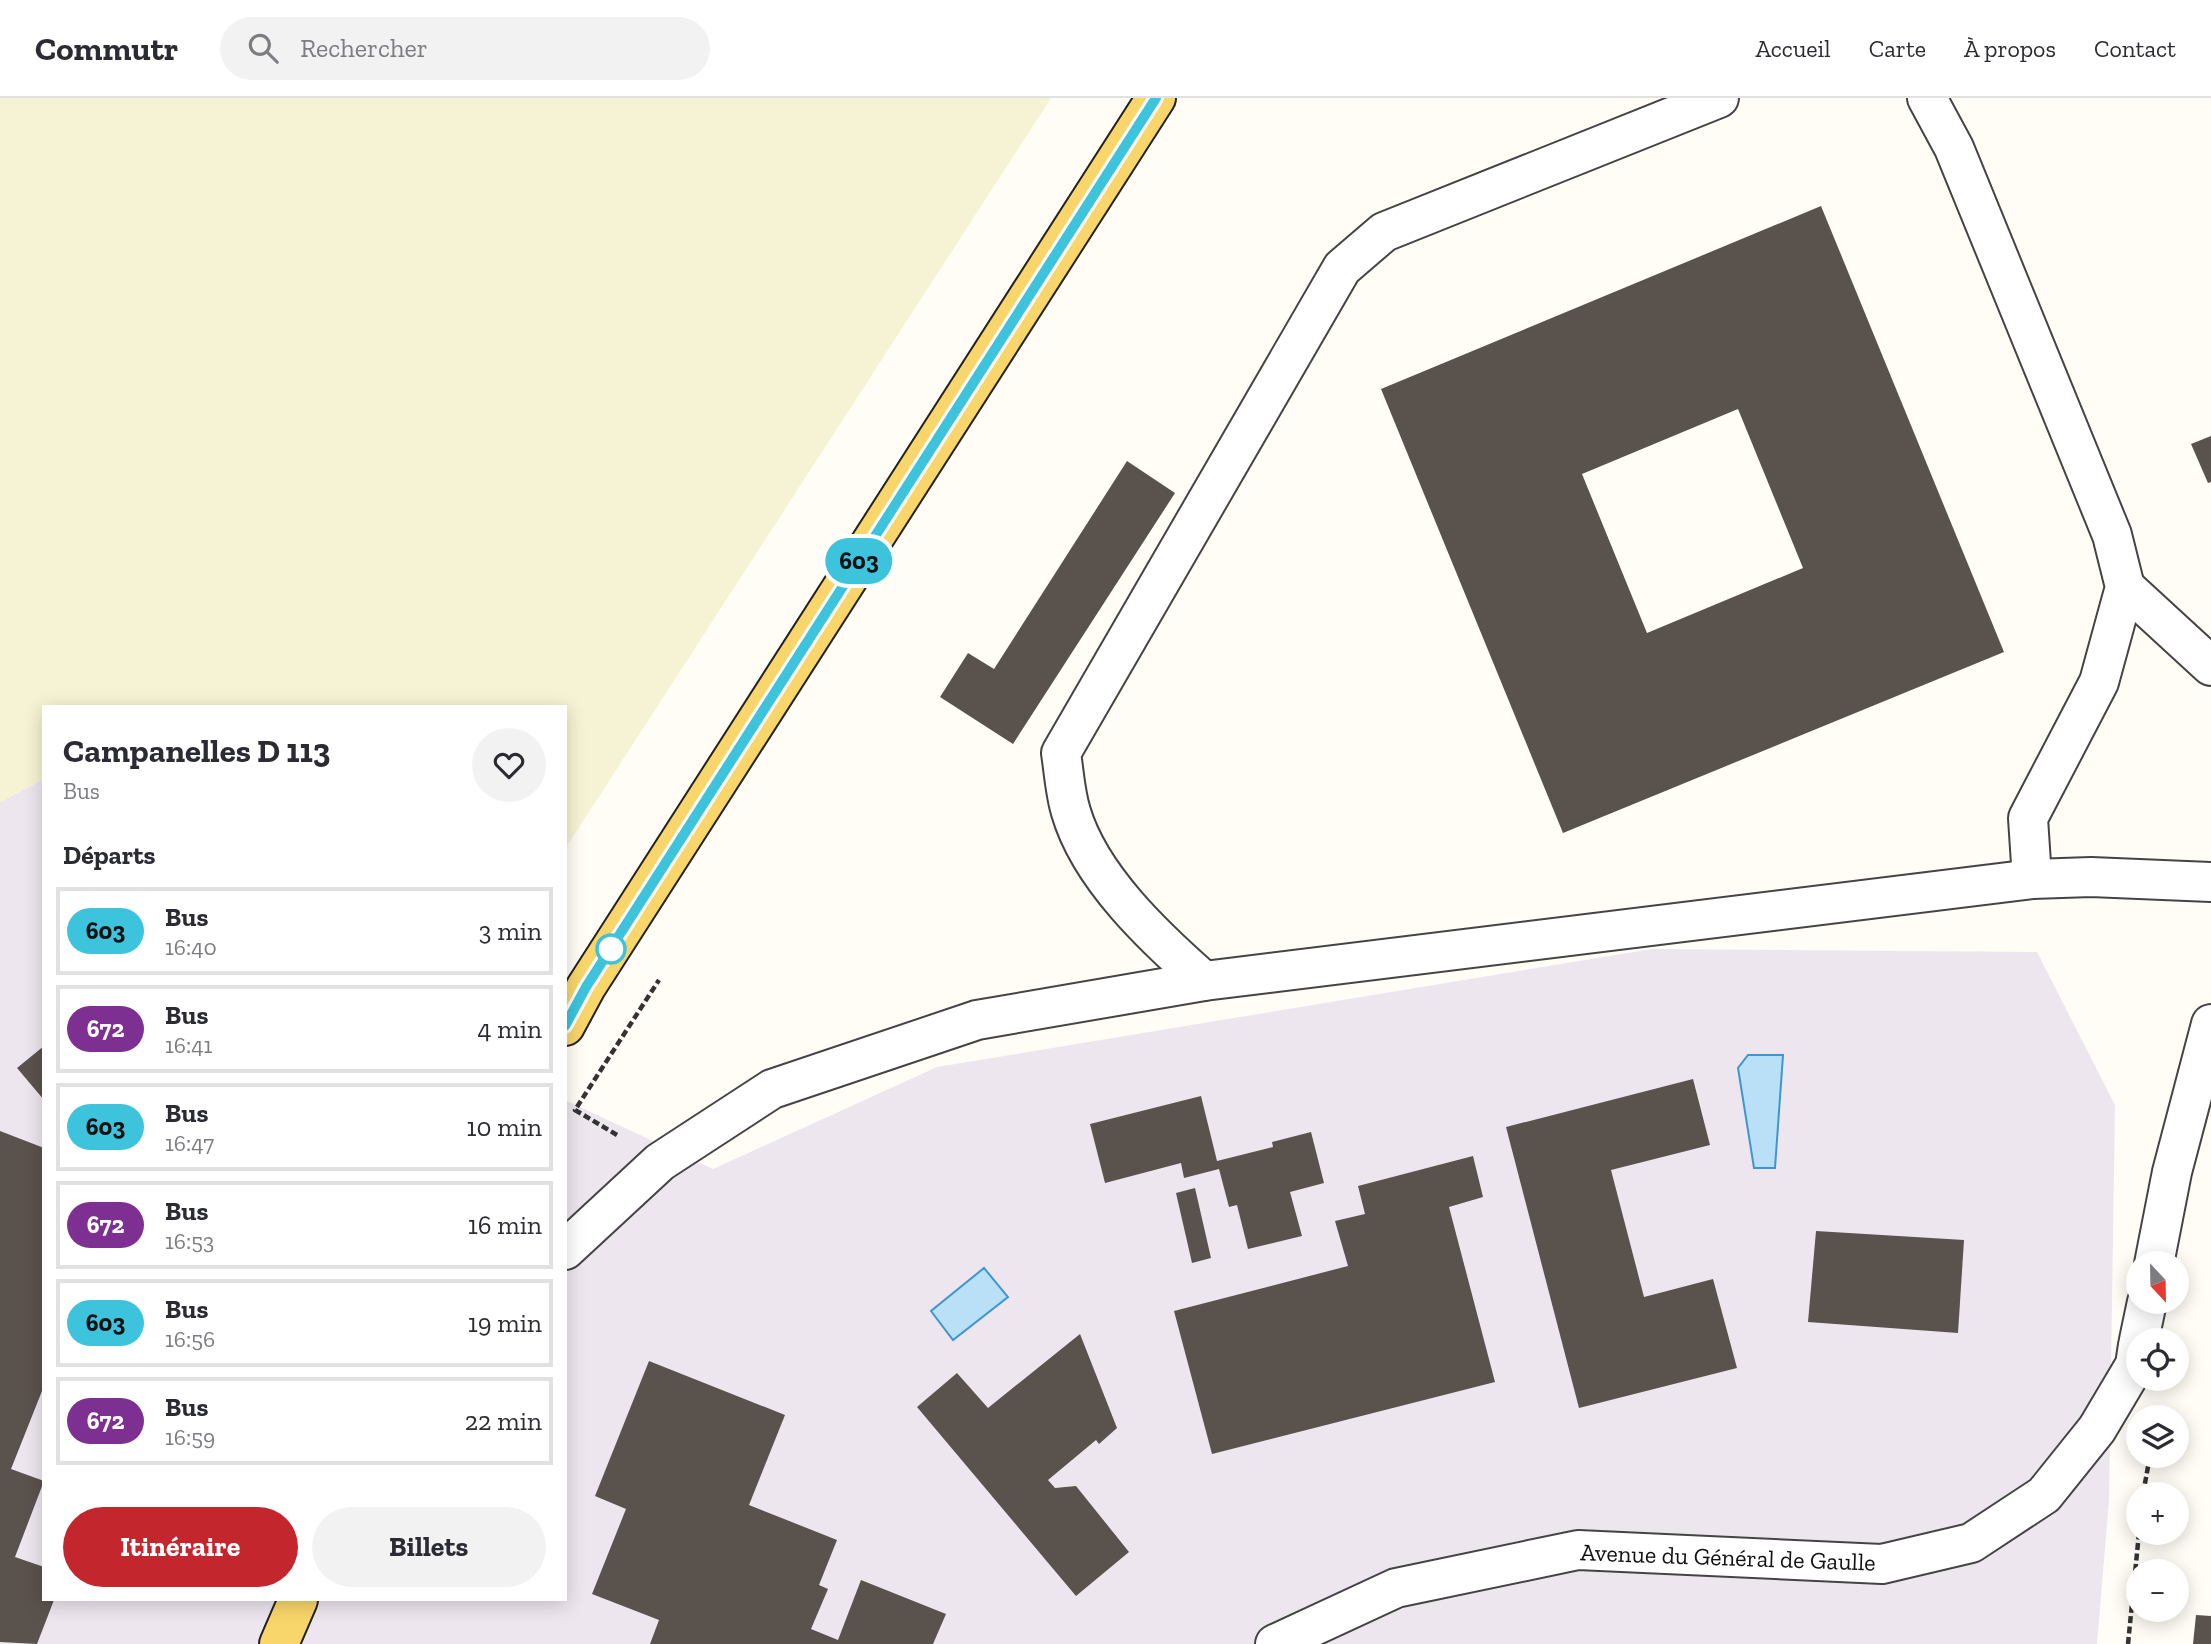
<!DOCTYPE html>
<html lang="fr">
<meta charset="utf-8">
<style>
:root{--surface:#fff;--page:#f2f2f3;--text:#2b2b33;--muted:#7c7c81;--line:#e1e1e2;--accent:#c4262e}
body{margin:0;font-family:"Zilla Slab",serif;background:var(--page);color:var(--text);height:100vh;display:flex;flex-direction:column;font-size:26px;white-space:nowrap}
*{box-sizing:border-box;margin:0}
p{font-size:23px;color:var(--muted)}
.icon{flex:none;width:38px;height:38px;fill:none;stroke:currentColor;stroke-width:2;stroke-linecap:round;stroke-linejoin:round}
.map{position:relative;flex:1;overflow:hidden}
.details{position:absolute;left:42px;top:607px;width:525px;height:896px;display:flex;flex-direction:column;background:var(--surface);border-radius:0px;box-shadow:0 4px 18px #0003}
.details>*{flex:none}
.badge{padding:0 14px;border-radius:23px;font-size:24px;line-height:46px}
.needle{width:46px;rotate:158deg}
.controls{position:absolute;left:2126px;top:1153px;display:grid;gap:14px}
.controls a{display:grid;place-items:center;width:63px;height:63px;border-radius:50%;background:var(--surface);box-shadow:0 4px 18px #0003;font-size:35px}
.map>.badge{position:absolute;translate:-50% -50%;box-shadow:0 0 0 4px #fff}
h2{padding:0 21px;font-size:26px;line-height:63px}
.round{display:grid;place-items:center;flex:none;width:74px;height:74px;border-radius:37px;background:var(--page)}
.headline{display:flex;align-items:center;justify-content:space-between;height:119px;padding:0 21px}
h1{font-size:33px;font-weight:700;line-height:52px}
.primary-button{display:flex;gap:14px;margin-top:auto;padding:14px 21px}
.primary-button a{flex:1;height:80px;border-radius:42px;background:var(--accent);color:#fff;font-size:28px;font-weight:700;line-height:80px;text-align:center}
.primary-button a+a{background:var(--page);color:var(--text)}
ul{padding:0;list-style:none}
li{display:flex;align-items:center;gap:21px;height:88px;margin:0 14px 10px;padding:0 7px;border:4px solid var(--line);border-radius:0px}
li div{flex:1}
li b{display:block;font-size:26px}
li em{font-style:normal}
li .badge{min-width:77px;font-weight:700;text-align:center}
header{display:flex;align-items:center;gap:42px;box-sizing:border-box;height:98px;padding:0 35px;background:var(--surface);border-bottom:2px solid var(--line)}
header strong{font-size:33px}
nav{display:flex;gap:38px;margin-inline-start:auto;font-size:24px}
.search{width:490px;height:63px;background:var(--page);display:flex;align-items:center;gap:18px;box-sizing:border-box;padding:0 24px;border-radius:38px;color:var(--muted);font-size:26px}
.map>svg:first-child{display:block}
.industrial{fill:#eee6ef}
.farmland{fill:#f6f3d4}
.water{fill:#b9e0f7;stroke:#3f96cf;stroke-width:2}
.building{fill:#5a524d;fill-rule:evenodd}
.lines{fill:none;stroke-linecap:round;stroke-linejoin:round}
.street-casing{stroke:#444;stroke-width:42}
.primary-casing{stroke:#222;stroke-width:42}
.path{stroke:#333;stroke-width:4.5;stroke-dasharray:7 3.5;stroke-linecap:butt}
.street{stroke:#fff;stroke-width:38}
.primary{stroke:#f9d66b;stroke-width:38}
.line-casing{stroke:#fff;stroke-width:16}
.line{stroke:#3dc4dc;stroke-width:10}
.stop-dot{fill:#fff;stroke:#3dc4dc;stroke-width:3.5}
.labels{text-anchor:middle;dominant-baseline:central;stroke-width:7;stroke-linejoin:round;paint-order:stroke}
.street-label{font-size:24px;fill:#111;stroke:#fff}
</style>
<header>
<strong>Commutr</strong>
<div class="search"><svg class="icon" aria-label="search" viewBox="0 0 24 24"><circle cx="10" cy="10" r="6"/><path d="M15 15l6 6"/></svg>Rechercher</div>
<nav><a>Accueil</a><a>Carte</a><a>À propos</a><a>Contact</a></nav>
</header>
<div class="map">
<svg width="2211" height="1546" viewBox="0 0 2211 1546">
<rect width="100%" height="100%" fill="#fffdf5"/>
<polygon class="industrial" points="44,681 44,1502 565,1502 565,1002 713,1071 937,969 1652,851 2037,854 2115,1007 2109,1403 2097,1546 0,1546 0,704"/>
<polygon class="farmland" points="0,0 1051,0 565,751 565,609 44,609 44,681 0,704"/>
<g class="water">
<polygon points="1748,957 1783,957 1775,1070 1754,1070 1738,970"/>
<polygon points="984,1170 1008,1199 953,1242 931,1213"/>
</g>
<g class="building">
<path d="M1821 108 2004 554 1563 735 1381 291ZM1738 311 1803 470 1647 535 1582 376Z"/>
<polygon points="2211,338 2211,384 2208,385 2191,346"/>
<polygon points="1127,363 1175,395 1013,646 940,599 968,555 994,571"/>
<polygon points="44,948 44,1002 17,970"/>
<polygon points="1693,981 1710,1047 1611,1072 1644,1199 1713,1181 1737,1270 1579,1310 1506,1029"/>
<polygon points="1201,998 1217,1063 1273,1049 1272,1044 1311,1034 1324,1085 1290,1094 1302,1138 1248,1151 1237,1107 1229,1109 1219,1071 1184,1080 1181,1065 1105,1085 1090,1026"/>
<polygon points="0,1033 44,1050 44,1288 11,1371 44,1383 15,1459 44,1469 44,1502 54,1502 37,1546 0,1544"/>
<polygon points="1473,1058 1483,1099 1449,1109 1495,1284 1212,1356 1174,1213 1348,1168 1335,1123 1365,1116 1358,1088"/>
<polygon points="1195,1090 1211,1160 1192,1165 1176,1095"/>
<polygon points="1816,1133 1964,1142 1958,1235 1808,1224"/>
<polygon points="1080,1236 1117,1330 1099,1346 1096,1342 1048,1382 1055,1390 1076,1388 1129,1454 1076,1498 917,1309 957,1275 988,1310"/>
<polygon points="649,1263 785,1317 749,1407 837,1442 819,1487 828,1491 811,1531 838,1542 861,1482 946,1516 933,1546 650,1546 659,1522 592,1496 626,1411 595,1398"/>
<polygon points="2196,1517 2211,1518 2211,1546 2193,1546"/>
</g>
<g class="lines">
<g class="street-casing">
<g id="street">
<polyline points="1927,0 1954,50 2112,437 2125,489 2099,584 2028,720 2032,781"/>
<polyline points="2125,489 2211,568"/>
<path d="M1204 883C1154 839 1090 779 1071 714 1065 695 1064 674 1061 655L1342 170 1384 134 1719 0"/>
<polyline points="565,1152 660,1064 772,991 977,922 1204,883 2032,781 2091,779 2211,784"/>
<polyline points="2154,1166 2172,1074 2211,926"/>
<polyline points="2139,1242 2147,1204"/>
<polyline points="1275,1546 1396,1490 1578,1452 1882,1466 1971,1445 2044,1397 2097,1331 2135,1267 2138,1247"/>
</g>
</g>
<g class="primary-casing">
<g id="primary">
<polyline points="565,928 586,889 1156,0"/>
<polyline points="279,1546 298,1502"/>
</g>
</g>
<g class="path">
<polyline points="617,1037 575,1012 659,882"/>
<polyline points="2143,1396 2150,1358"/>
<polyline points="2128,1546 2139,1435"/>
</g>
<use href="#street" class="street"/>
<use href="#primary" class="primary"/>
</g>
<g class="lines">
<g class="line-casing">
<polyline id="line" points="565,928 586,889 1156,0"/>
</g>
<use href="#line" class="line"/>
</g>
<circle class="stop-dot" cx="611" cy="851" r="14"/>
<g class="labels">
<g class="street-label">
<text transform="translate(1728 1459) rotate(2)">Avenue du Général de Gaulle</text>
</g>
</g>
</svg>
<div class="controls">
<a><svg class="needle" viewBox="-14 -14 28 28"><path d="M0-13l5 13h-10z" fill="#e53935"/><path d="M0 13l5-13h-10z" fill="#7c7c81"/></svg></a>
<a><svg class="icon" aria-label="locate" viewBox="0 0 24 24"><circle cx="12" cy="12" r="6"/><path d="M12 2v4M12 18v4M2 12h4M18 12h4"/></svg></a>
<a><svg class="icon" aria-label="layers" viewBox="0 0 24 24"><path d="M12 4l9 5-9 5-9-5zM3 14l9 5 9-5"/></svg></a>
<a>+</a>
<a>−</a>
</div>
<b class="badge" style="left:859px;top:463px;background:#3dc4dc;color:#111">603</b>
<section class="details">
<div class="headline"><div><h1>Campanelles D 113</h1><p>Bus</p></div><a class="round"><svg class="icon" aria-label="heart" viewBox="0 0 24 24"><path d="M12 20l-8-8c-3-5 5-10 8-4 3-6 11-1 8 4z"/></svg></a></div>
<h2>Départs</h2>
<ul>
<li><span class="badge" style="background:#3dc4dc;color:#111">603</span><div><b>Bus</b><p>16:40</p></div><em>3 min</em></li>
<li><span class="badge" style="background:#7d2f92;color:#fff">672</span><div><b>Bus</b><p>16:41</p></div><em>4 min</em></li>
<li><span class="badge" style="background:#3dc4dc;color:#111">603</span><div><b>Bus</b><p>16:47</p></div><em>10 min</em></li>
<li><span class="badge" style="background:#7d2f92;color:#fff">672</span><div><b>Bus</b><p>16:53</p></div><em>16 min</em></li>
<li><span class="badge" style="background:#3dc4dc;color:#111">603</span><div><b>Bus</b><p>16:56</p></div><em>19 min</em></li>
<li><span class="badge" style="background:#7d2f92;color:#fff">672</span><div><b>Bus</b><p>16:59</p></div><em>22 min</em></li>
</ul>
<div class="primary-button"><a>Itinéraire</a><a>Billets</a></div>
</section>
</div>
